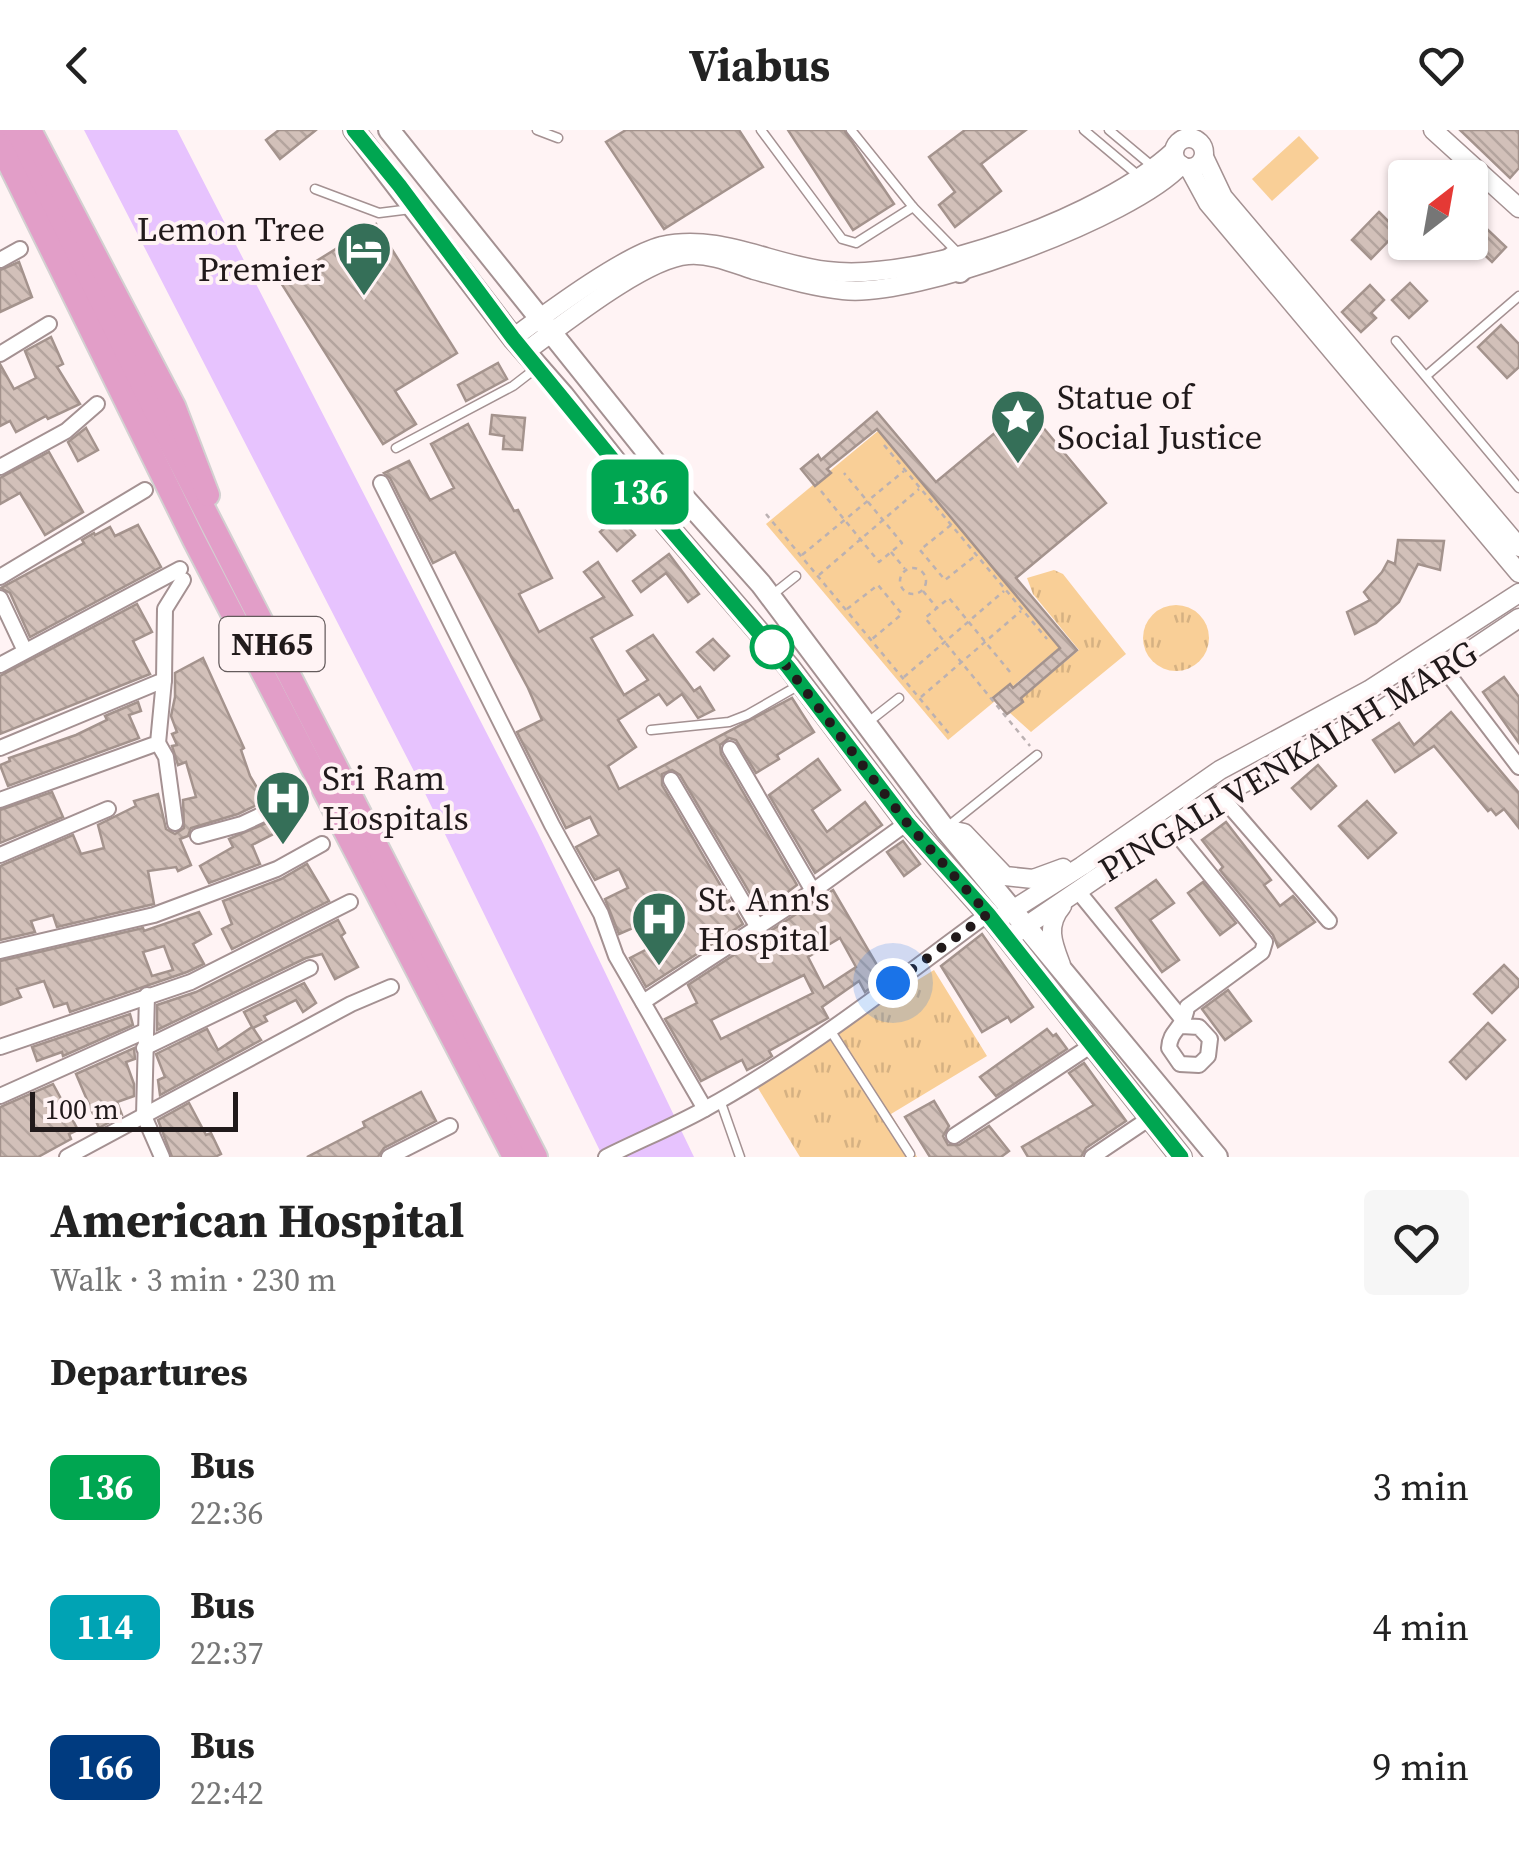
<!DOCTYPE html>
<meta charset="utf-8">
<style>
:root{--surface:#fff;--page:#f6f6f6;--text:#222;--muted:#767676}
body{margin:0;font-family:"Source Serif 4",serif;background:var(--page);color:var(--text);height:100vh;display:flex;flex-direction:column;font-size:38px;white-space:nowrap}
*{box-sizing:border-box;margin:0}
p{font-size:32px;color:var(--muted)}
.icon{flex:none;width:55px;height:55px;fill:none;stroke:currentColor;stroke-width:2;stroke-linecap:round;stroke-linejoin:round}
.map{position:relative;height:1027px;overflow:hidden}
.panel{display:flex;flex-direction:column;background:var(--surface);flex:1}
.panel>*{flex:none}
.badge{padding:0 20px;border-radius:15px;font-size:35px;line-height:65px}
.needle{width:65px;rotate:31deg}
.tools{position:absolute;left:1388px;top:30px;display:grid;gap:20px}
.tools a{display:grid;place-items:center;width:100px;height:100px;border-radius:10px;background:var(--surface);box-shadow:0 2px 8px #0004;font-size:50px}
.scale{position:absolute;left:30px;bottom:25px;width:208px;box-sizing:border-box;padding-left:10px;border:5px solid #211a1b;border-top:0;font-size:28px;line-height:35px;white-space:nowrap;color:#211a1b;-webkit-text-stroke:8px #fff3f4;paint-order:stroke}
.you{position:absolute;width:50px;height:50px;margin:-25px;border:8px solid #fff;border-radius:50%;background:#1a73e8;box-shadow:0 0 0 15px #1a73e833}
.map>.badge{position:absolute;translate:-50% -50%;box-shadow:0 0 0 5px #fff}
h2{padding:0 50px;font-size:38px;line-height:90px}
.round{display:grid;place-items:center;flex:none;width:105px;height:105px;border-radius:10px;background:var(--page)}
.overview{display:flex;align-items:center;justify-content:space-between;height:170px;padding:0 50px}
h1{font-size:48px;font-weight:700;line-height:75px}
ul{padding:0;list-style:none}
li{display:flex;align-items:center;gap:30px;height:140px;padding:0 50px}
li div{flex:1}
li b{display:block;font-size:38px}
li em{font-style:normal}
li .badge{min-width:110px;font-weight:700;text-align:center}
header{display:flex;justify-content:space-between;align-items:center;height:130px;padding:0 50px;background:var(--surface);font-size:45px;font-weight:700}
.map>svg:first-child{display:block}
.grass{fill:url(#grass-tufts)}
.garden{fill:#f9cf97}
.water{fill:#e7c3fe}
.building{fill:url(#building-back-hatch);stroke:#a4938d;stroke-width:2.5;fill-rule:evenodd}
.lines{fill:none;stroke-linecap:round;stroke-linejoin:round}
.service-casing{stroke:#a49192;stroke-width:11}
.minor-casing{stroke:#a49192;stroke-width:18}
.tertiary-casing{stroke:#a49192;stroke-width:21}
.secondary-casing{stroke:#a49192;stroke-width:24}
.trunk-casing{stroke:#d3d1d1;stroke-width:26}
.path{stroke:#bbb1b2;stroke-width:2.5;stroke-dasharray:5 5;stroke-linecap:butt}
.service{stroke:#fff;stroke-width:8}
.minor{stroke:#fff;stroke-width:14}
.tertiary{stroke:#fff;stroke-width:18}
.secondary{stroke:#fff;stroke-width:20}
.trunk{stroke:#e29ec8;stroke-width:22}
.line-casing{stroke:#fff;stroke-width:22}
.line{stroke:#00a651;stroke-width:15}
.walk{stroke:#211a1b;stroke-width:10;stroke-dasharray:0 18}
.stop-dot{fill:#fff;stroke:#00a651;stroke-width:5}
.labels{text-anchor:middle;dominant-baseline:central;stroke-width:8;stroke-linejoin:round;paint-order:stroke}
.shield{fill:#fff3f4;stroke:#645b5c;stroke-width:2.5}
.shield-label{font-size:32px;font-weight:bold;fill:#211a1b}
.poi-label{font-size:35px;fill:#211a1b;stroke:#fff3f4;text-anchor:start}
.street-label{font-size:35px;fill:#211a1b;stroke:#fff3f4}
</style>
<header><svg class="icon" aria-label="back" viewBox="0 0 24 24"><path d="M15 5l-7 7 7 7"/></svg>Viabus<svg class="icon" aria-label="heart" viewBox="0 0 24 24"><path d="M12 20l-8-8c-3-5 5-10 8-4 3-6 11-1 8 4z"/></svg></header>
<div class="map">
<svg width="1519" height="1027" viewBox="0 0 1519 1027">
<defs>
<pattern id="grass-tufts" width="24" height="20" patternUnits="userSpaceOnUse" patternTransform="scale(2.5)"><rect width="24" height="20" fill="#f9cf97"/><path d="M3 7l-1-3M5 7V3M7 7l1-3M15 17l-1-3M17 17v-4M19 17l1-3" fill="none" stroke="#d5b182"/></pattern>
<pattern id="building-back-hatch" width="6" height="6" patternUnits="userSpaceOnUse" patternTransform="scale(2.5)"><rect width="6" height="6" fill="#d2c0b9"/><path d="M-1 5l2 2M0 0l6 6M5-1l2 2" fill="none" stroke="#b4a49e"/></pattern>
</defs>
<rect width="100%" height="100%" fill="#fff3f4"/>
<g class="grass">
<polygon points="1054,440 1063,444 1126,524 1031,602 1010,583 1023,572 1022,568 1079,520 1033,464 1027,448"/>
<circle cx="1176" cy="508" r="33"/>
<polygon points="934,840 987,926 891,984 917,1027 800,1027 753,950"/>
</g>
<g class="garden">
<polygon points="1299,6 1319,28 1272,71 1252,49"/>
<polygon points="878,301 1060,517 948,610 766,394"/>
</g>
<polygon class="water" points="84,0 177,0 538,703 694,1027 603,1027 418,649"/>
<g class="building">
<polygon points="279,0 316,0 280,29 266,10"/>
<polygon points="626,0 739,0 763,37 664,99 606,12"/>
<polygon points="788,0 844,0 894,74 853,100"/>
<polygon points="965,0 1026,0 981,34 1001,61 955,97 939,75 955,62 929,27"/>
<polygon points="1460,0 1519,0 1519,38 1510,48"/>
<polygon points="1379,82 1398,101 1371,129 1352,110"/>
<polygon points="1470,83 1506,117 1492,132 1470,111"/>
<polygon points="376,94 457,223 395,261 416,294 383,314 281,153"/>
<polygon points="19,132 32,167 0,182 0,140"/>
<polygon points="1410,153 1427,171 1409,188 1392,170"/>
<polygon points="1370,155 1384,170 1371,183 1376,188 1361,202 1342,182"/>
<polygon points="1501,195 1519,214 1519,237 1507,248 1478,217"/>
<polygon points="51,207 63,234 57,237 80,274 48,289 46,286 16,302 10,291 0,296 0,234 14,259 36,248 25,221"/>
<polygon points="498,233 507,249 466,271 458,255"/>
<polygon points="1026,277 1106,373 1016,448 1077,520 1021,568 1023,572 1007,584 993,568 1010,554 1013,558 1060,518 877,299 827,339 831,343 815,356 801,339 818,325 821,330 877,282 936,352"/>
<polygon points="492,285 525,288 522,320 503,319 504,306 490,304"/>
<polygon points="468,294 514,381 518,380 552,448 519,464 539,502 604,467 584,442 598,432 632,485 591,508 624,565 648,550 627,521 653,505 694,561 700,557 714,580 698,588 682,564 667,575 659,564 618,590 636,617 608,636 619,659 792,568 814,602 777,625 779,629 756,643 736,610 729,608 720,615 721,624 797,755 761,782 680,645 672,640 662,644 662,655 743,794 646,857 630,828 653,816 642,794 619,804 605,769 628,758 619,739 595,750 576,717 599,705 590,687 566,698 517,602 542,590 528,558 455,422 433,433 390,348 384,343 409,331 430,370 454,358 431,314"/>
<polygon points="86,298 98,320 78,331 68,312"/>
<polygon points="49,322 83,382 45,405 20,363 0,374 0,348"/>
<polygon points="619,386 635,405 617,421 600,402"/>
<polygon points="138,395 161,437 30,507 10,463 1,458 84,413 82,410 94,403 95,405 110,397 115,406"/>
<polygon points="1398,410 1444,411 1440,440 1418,434 1399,472 1376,493 1355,504 1347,482 1370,470 1364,462 1382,442 1388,431 1395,434"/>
<polygon points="669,424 699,464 688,472 666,443 641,462 633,451"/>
<polygon points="137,474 152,502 133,511 150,544 0,604 0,546"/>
<polygon points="713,509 729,526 714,540 697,522"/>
<polygon points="203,528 244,618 241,620 250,646 265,671 238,684 191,698 188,706 180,709 191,735 178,741 176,737 148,741 154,774 57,797 53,785 31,791 35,802 0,810 0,736 73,705 81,724 104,718 98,695 136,676 134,671 158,664 166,699 175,704 184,698 183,670 196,667 186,632 178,635 172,616 177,615 172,604 177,602 171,586 175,567 175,543"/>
<polygon points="1504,547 1519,567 1519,613 1483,562"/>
<polygon points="138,572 141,581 129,585 139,608 8,656 0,635 10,631 9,628 76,605 107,590 105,586"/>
<polygon points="1451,582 1519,663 1519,698 1504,679 1496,685 1491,679 1488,681 1434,616 1395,642 1373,610 1399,593 1414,615"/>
<polygon points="818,629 840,660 812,680 827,702 865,672 882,695 815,743 769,665"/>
<polygon points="1318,635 1336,656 1311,679 1292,658"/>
<polygon points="52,662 63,687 0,713 0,680"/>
<polygon points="1367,671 1396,703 1368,728 1339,696"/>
<polygon points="283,686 289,696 252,715 260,734 209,753 200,736 233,717 229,709"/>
<polygon points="1226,692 1271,750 1264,755 1280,776 1293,766 1315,792 1278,817 1273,805 1220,740 1223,737 1202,710"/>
<polygon points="903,711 920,734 904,746 887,722"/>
<polygon points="307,734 329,771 232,819 222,799 232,794 223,771 281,749"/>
<polygon points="1156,750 1174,773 1150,790 1179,830 1162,842 1116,778"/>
<polygon points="1203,752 1236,793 1220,805 1188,763"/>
<path d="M833 760 884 847 865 862 859 851 822 877 828 888 769 921 772 926 766 930 747 940 742 930 701 951 665 889 697 873 688 855ZM840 808 856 837 824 858 808 827ZM804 845 813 863 721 909 711 890Z"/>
<path d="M199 782 211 804 193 814 204 834 187 842 70 882 67 873 54 877 44 851 17 859 21 867 0 875V831L143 798 144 801ZM164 816 173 840 152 846 143 822Z"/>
<polygon points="338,790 345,803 341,806 358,837 335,849 322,824 306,828 157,900 157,875 196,862"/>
<polygon points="982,804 1033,877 1011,892 1008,887 982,902 941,836"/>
<polygon points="1504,835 1519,850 1519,856 1492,883 1474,864"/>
<polygon points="304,853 316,873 303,882 296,870 264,886 267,891 253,898 261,910 160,965 158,950 165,947 156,924 207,899 218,920 252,897 244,882"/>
<polygon points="1228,860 1251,891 1225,910 1202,879"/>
<polygon points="130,884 133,895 63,926 62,922 37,931 32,917"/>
<polygon points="1488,893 1505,910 1466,949 1450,932"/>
<polygon points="1047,899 1053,906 1056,904 1067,919 996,966 980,947"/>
<polygon points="134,918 135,929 126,932 134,954 134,966 117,972 122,985 99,998 76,944"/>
<polygon points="1084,933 1126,991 1086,1018 1081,1027 1028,1027 1022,1017 1094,975 1069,943"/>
<polygon points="53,954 78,1000 69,1004 71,1009 38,1027 0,1027 0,977"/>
<polygon points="421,962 436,991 384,1018 378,1027 307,1027 365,997 363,992"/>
<polygon points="934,971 949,996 943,1006 948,1015 959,1015 989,996 1009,1021 1001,1027 930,1027 905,987"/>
<polygon points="189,973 206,1005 211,1003 221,1024 215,1027 172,1027 158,990"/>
</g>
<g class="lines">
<g class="service-casing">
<g id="service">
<polyline points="537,0 558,8"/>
<polyline points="761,0 842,109 856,113 913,77"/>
<polyline points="851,0 913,77 956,121"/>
<polyline points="1084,0 1140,47"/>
<polyline points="1109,0 1152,36"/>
<polyline points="315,59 379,83 411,79"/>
<polyline points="1396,211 1519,358"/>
<polyline points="1426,246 1519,166"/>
<polyline points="396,318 513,256 535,239"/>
<polyline points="772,465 796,446"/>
<polyline points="867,593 899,568"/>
<polyline points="651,600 729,592 747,585 801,554"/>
<polyline points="947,697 1037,625"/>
<polyline points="830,900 910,1024"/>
<polyline points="720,970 740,1027"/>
</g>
</g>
<g class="minor-casing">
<g id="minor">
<polyline points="0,130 20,119"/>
<polyline points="0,224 49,194"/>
<polyline points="0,337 66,301 97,274"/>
<polyline points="381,353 552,695 601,784 616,826 705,979"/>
<polyline points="0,447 145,360"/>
<polyline points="0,468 25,521"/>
<polyline points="0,535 180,439"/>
<polyline points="1445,540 1519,637"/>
<polyline points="158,613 166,627 175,693"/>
<polyline points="0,618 164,550 165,479 183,450"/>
<polyline points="730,619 813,761"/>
<polyline points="671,650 757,796"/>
<polyline points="1220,665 1329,791"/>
<polyline points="0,670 158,613 164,550"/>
<path d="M1171 697 1265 812 1262 822 1187 877C1184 899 1170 899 1169 918L1180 934 1199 935 1208 926 1210 909 1199 897 1182 896"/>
<polyline points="198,706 242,694 293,670"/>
<polyline points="0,725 108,679"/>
<polyline points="1077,760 1183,890"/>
<polyline points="0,821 154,785 277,739 322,714"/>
<polyline points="147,865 144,986 162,1027"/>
<polyline points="643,872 813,761 907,693"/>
<polyline points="0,917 191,852 350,772"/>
<polyline points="144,918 310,838"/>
<polyline points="0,966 145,901"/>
<polyline points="954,1006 1092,915"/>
<polyline points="67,1027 351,874 391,857"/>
<polyline points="389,1027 450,996"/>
<path d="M606 1027C638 1011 672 997 703 980 804 925 895 852 988 784"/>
<polyline points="1092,1027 1150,988"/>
</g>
</g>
<g class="tertiary-casing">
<g id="tertiary">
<polyline points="1433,0 1519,78"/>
<circle cx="1189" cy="23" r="15"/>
<polyline points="1204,27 1223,67 1519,417"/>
<polyline points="1189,38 1208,73 1519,443"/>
<path d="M513 208C547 183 623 126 662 116 719 103 772 135 827 141 922 153 1104 86 1174 21"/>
<path d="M525 222C561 196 645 128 688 125 710 123 733 133 754 140 783 148 813 157 843 160 914 169 1134 87 1181 35"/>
<polyline points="945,699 964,703 1005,746 1033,749 1063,738"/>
<polyline points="1003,786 1082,736 1220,640 1369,560 1519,463"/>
<polyline points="1016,803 1208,672 1383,579 1519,488"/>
<path d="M1061 835C1053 814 1045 796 1062 776"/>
</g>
</g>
<g class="secondary-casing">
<g id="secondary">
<polyline points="354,0 513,208 563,265 653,379 789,537 907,693 995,792 1181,1027"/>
<polyline points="389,0 679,362 761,454 945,699 1217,1027"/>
<polyline points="952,127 960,142"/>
</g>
</g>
<g class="trunk-casing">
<g id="trunk">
<polyline points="10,0 536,1027"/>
<polyline points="30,0 174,276 208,365"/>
<polyline points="0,15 194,410 514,1027"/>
</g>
</g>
<g class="path">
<polyline points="884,315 1047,509"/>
<polyline points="821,361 879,432 902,413 844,343"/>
<polyline points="766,384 951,606"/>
<polyline points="951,395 920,420 945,450 975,426"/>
<polyline points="891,422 905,439"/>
<polyline points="802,425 904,341"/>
<circle cx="913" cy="451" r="13"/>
<polyline points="819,445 919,359"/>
<polyline points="923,461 937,478"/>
<polyline points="847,479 878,455 902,484 871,510"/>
<polyline points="1010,542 949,468 925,488 1030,616"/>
<polyline points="904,547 1004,461"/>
<polyline points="921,567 1021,481"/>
</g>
<use href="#service" class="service"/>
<use href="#minor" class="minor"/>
<use href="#tertiary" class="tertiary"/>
<use href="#secondary" class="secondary"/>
<use href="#trunk" class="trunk"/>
</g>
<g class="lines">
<g class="line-casing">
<polyline id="line" points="354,0 399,55 513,208 653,379 788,537 907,693 988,784 1181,1027"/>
</g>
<use href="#line" class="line"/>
<polyline class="walk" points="772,517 768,512 907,693 988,784 893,853"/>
</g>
<defs>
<g id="hotel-pin" transform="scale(2.875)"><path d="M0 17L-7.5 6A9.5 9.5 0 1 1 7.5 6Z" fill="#356f58" stroke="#fff3f4"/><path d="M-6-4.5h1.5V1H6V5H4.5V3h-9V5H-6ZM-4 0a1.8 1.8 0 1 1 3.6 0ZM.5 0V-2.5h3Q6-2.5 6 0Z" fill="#fff"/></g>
<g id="sight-pin" transform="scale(2.875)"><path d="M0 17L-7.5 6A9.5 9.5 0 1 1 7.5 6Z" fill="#356f58" stroke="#fff3f4"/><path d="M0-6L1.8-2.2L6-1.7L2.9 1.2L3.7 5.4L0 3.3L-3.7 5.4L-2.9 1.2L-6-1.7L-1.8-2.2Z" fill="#fff"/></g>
<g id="hospital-pin" transform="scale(2.875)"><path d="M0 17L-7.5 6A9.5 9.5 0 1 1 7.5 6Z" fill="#356f58" stroke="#fff3f4"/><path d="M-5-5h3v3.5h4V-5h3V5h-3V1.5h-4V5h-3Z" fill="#fff"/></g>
</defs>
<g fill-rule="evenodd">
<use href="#hotel-pin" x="364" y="119"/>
<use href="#sight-pin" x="1018" y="287"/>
<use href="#hospital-pin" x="283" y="668"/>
<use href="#hospital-pin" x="659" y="789"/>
</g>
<circle class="stop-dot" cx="772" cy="517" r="20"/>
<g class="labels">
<rect class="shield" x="219.5" y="487" width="105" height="54" rx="8"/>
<g class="shield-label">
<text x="272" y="514">NH65</text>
</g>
<g class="poi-label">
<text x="325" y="99" text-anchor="end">Lemon Tree<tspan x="325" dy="40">Premier</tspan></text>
<text x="1057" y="267">Statue of<tspan x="1057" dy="40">Social Justice</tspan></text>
<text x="322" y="648">Sri Ram<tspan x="322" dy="40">Hospitals</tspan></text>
<text x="698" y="769">St. Ann's<tspan x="698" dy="40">Hospital</tspan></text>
</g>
<g class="street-label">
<text transform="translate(1288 631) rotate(-31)">PINGALI VENKAIAH MARG</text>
</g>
</g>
</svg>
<div class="tools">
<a><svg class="needle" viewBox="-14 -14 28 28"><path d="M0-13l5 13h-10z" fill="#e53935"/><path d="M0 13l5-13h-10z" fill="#767676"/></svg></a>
</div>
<div class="scale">100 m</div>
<div class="you" style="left:893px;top:853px"></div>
<b class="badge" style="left:640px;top:362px;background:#00a651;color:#fff">136</b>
</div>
<section class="panel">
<div class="overview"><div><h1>American Hospital</h1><p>Walk · 3 min · 230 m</p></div><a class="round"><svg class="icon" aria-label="heart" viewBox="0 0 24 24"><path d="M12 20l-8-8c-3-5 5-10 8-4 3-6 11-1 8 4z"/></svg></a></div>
<h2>Departures</h2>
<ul>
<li><span class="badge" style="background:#00a651;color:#fff">136</span><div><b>Bus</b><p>22:36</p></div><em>3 min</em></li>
<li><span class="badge" style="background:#00a3b4;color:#fff">114</span><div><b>Bus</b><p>22:37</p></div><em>4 min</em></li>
<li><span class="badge" style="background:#003b80;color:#fff">166</span><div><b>Bus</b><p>22:42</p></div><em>9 min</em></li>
</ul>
</section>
